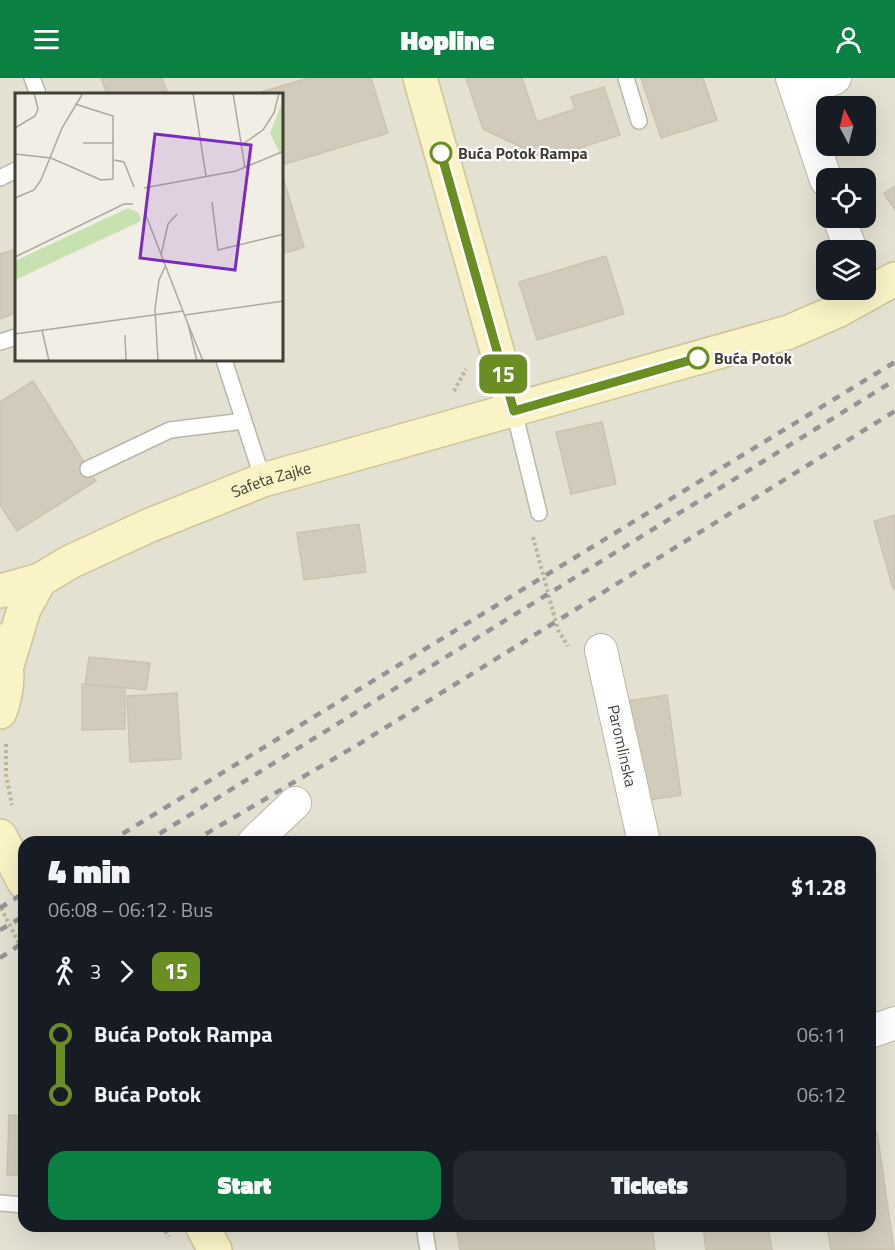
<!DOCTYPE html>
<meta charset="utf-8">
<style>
:root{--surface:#171b24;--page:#242831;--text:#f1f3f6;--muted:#9ea1a6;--accent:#0b8043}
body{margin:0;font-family:"Titillium Web",sans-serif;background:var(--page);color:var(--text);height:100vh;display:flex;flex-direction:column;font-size:22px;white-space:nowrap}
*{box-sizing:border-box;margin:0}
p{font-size:20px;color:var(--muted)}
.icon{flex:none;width:33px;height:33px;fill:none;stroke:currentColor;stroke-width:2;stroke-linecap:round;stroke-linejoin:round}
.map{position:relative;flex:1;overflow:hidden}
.sheet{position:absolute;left:18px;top:758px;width:858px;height:396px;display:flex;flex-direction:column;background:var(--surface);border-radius:18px;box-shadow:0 6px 24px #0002}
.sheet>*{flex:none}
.badge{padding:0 12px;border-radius:9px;font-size:21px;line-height:39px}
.needle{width:39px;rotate:353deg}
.fabs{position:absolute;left:816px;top:18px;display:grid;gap:12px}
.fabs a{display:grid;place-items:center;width:60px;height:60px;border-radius:12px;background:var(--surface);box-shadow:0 6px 24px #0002;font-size:30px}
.map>.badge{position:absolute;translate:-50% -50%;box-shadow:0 0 0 3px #fff}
.legs{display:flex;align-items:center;gap:9px;height:66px;padding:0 30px;font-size:20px}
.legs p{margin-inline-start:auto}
.head{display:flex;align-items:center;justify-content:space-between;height:102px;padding:0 30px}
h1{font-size:33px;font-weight:800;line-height:45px}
.button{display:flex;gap:12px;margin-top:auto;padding:12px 30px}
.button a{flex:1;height:69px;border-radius:18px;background:var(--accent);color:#fff;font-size:24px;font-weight:800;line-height:69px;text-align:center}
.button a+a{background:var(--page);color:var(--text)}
ul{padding:0 30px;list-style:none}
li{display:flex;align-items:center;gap:21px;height:60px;font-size:22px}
li i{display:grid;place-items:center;width:9px;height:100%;margin:0 8px;background:currentColor}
li i::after{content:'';width:15px;height:15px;margin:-8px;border:4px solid;border-radius:50%;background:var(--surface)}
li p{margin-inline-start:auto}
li:first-child i{background:linear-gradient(#0000 50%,currentColor 0)}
li:last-child i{background:linear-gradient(currentColor 50%,#0000 0)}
header{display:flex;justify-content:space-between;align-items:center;height:78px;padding:0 30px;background:var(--accent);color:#fff;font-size:27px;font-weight:800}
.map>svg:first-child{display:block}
.residential{fill:#e4e1d3;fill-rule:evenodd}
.building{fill:#d2cbbb;stroke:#ccc3af;stroke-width:1.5}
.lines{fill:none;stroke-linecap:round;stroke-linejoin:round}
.lane-casing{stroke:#bbb7a8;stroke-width:18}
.street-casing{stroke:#bbb7a8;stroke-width:34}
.secondary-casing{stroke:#cec497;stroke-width:36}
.path{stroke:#bcb49b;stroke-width:4;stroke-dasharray:3 3;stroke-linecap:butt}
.lane{stroke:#fff;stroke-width:15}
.street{stroke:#fff;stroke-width:32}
.secondary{stroke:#faf3c6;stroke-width:33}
.rail{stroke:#949494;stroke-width:4.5;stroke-dasharray:8 8;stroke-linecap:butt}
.line-1-casing{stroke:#fff;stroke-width:14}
.line-1{stroke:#6b8e23;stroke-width:9}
.stop-1-dot{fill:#fff;stroke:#6b8e23;stroke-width:3}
.labels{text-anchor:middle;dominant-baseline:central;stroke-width:4.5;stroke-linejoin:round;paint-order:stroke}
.stop-label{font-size:16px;font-weight:bold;fill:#433f35;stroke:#fff;text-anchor:start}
.street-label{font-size:16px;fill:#433f35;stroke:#fff}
.inset-road{fill:none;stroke:#aba89f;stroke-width:1.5}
.view{fill:#7b2cbf;fill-opacity:0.15;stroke:#7b2cbf;stroke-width:3}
.inset-edge{fill:none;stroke:#433f35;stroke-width:3}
</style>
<header><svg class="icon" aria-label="menu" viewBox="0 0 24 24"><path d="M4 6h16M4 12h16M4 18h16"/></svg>Hopline<svg class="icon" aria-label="person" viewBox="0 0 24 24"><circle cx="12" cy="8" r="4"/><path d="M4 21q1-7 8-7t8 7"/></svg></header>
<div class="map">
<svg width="895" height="1172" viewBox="0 0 895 1172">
<rect width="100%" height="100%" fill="#f1eee5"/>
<path class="residential" d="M0 0H895V1172H0ZM16 16H282V282H16ZM826 28H866V68H826ZM826 100H866V140H826ZM826 172H866V212H826ZM24 764H870V1148H24Z"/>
<g class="building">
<polygon points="101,0 162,0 168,16 107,16"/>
<polygon points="309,0 371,0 388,55 282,87 282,16 254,16"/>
<polygon points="466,0 522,0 537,44 575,31 571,19 604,9 620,57 546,81 483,51"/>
<polygon points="641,0 703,0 717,42 661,60"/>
<polygon points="282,96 304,169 282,176"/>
<polygon points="895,108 895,132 884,116"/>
<polygon points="16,171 16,235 0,241 0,176"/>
<polygon points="606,178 624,236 537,262 519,204"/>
<polygon points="33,303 96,403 17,453 0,427 0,324"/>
<polygon points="602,344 616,406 571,416 556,354"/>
<polygon points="895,437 895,511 893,511 874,443"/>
<polygon points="359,446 366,494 304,502 297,455"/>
<polygon points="89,579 150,585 146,612 85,606"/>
<polygon points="82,606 125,610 125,651 82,652"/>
<polygon points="177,615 181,681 130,684 127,618"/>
<polygon points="667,617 681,717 636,724 621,624"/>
<polygon points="9,1037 24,1038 24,1097 7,1097"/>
<polygon points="877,1054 894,1172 831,1172 827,1148 870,1148 870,1055"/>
<polygon points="456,1148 652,1148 655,1172 460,1172"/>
<polygon points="703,1148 768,1148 772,1172 706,1172"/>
</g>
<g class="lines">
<g class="lane-casing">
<g id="lane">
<polyline points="32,0 38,16"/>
<polyline points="626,0 639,43"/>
<polyline points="0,100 16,92"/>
<polyline points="0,264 16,259"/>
<polyline points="224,282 263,402"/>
<polyline points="514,333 539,435"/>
<polyline points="88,391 170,352 244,343"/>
<polyline points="0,1125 24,1127"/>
<polyline points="424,1148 428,1172"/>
</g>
</g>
<g class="street-casing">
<g id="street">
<polyline points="792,0 826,102"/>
<polyline points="797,15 835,0"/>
<polyline points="839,140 851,172"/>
<path id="s1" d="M601 572 644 764"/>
<polyline points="254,764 295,725"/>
<polyline points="870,954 895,945"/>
</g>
</g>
<g class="secondary-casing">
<g id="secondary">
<polyline points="420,0 514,333"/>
<path id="s2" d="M0 513 40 502 70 484 148 448 263 402 789 254 837 233 895 201"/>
<polyline points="8,584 24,531 40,502"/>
<path d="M0 634C9 609 9 589 1 563"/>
<polyline points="0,758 24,804"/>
<polyline points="202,1148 215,1172"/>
</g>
</g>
<g class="path">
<polyline points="454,313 466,291"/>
<polyline points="533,459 558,552 568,568"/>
<polyline points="6,666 6,697 12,727"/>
<polyline points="1,830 24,875"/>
<polyline points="162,1148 169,1159"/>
</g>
<use href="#lane" class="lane"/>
<use href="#street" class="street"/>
<use href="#secondary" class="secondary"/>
<g class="rail">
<polyline points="109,764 895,284"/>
<polyline points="146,764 895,302"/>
<polyline points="192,764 359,666 895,333"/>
<polyline points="0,830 24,815"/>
<polyline points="0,852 24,838"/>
<polyline points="0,880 24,864"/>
</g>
</g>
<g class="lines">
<g class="line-1-casing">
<polyline id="line-1" points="441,75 514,333 698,280"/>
</g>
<use href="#line-1" class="line-1"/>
</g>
<g class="stop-1-dot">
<circle cx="441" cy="75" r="10"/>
<circle cx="698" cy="280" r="10"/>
</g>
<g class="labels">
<g class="stop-label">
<text x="458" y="75">Buća Potok Rampa</text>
<text x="714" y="280">Buća Potok</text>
</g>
<g class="street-label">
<text stroke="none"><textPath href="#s2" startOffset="294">Safeta Zajke</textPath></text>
<text stroke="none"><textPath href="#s1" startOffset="98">Paromlinska</textPath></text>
</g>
</g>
<g transform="translate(15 15)">
<rect width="268" height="268" fill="#f1eee5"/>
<path d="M268 7V60L265 61 255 40ZM113 115 124 120 126 128 0 187V168Z" fill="#c7e2b0"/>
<path class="inset-road" d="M178 0 191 83M218 0 230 75M0 35 20 23 23 16 19 0M68 50H99M225 53 248 37 259 20 264 0M0 61 36 65 86 87 98 86V23L60 11M99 67 109 69 119 94M129 95 221 78 269 58M0 105 19 97 26 87 47 35 68 0M132 109 130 120 173 231 182 268M197 109 203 157 269 141M146 162 153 131 162 121M0 164 109 111H118M170 222 269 208M173 231 188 268M27 237 34 268M0 241 168 218M110 242 111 268M143 268 140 216 144 187 150 174"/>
<path class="view" d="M140 41 236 52 220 177 125 165Z"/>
<rect width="268" height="268" class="inset-edge"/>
</g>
</svg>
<div class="fabs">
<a><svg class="needle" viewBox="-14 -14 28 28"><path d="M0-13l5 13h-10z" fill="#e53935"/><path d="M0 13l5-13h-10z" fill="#9ea1a6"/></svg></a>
<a><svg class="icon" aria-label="locate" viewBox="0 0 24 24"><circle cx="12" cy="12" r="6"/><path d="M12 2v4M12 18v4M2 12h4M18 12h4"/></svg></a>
<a><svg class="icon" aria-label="layers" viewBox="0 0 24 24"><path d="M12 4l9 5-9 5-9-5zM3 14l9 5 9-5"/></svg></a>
</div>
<b class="badge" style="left:503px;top:296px;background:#6b8e23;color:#fff">15</b>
<section class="sheet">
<div class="head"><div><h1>4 min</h1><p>06:08 – 06:12 · Bus</p></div><b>$1.28</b></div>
<div class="legs"><svg class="icon" aria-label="walk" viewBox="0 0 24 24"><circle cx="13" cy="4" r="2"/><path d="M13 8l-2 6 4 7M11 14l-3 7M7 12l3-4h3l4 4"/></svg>3<svg class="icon" aria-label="forward" viewBox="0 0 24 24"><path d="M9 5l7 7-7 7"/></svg><b class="badge" style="background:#6b8e23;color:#fff">15</b></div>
<ul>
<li><i style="color:#6b8e23"></i><b>Buća Potok Rampa</b><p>06:11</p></li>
<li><i style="color:#6b8e23"></i><b>Buća Potok</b><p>06:12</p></li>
</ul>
<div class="button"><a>Start</a><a>Tickets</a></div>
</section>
</div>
